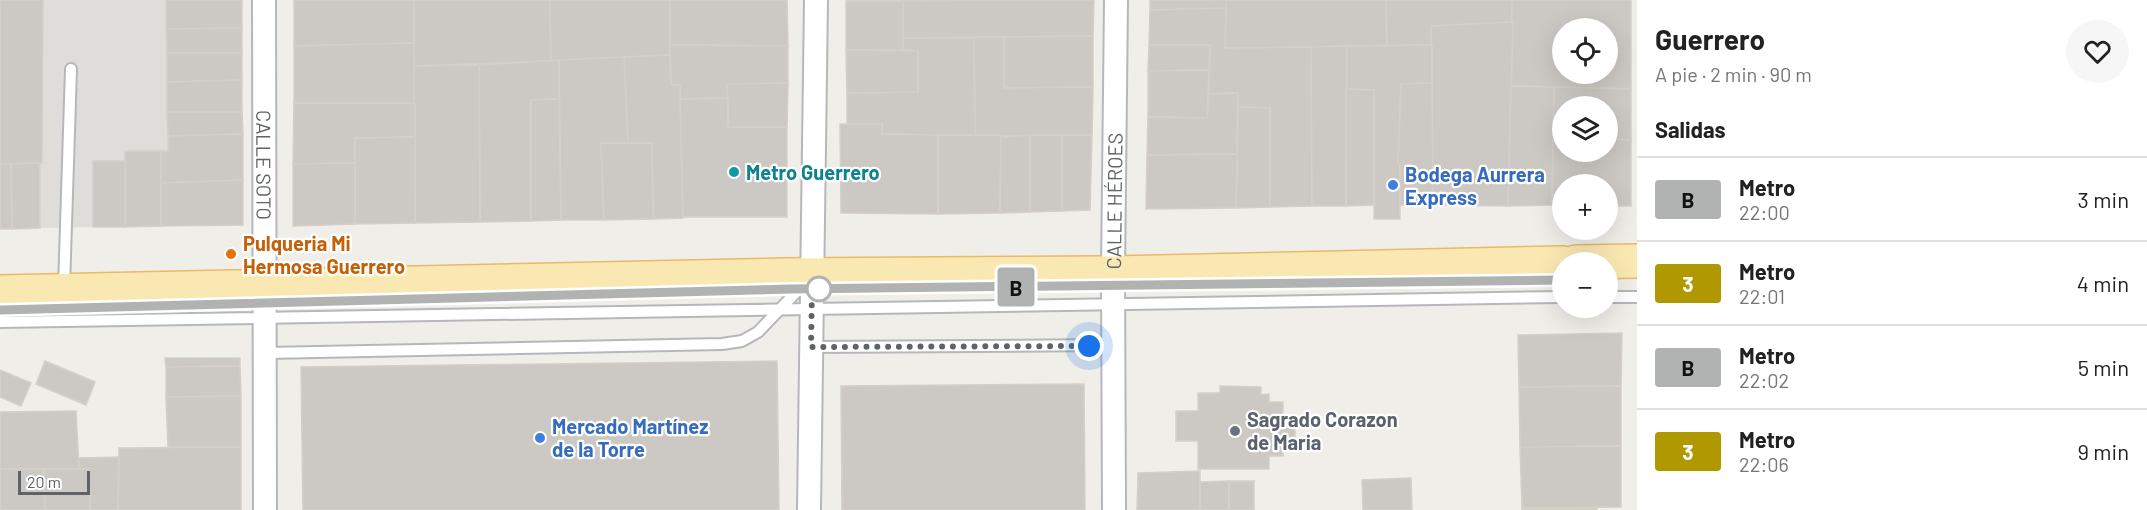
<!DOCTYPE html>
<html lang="es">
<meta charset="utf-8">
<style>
:root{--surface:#fff;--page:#f6f6f6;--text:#222;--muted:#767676;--line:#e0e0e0}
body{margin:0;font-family:Barlow,sans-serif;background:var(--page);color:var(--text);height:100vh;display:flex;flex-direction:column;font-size:22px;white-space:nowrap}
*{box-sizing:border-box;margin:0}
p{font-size:20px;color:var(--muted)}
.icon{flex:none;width:33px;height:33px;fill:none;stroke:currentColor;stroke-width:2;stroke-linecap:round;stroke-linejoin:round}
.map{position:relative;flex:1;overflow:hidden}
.sheet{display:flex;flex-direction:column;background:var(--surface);width:510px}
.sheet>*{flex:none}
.badge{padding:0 12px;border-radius:4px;font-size:21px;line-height:39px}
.buttons{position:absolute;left:1552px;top:18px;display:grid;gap:12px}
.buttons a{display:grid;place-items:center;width:66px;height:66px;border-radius:50%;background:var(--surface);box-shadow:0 6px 24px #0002;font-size:30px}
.scale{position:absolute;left:18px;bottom:15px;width:72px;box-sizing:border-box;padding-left:6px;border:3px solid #5f6367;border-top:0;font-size:16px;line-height:21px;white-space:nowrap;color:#5f6367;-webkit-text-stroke:4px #fff;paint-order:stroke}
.you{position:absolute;width:30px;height:30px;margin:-15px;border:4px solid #fff;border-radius:50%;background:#1a73e8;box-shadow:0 0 0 9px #1a73e833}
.map>.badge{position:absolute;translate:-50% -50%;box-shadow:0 0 0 3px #fff}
h2{padding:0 18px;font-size:22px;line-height:54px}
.round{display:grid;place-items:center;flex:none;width:63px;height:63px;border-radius:32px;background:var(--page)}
.overview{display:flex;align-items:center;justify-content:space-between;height:102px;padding:0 18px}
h1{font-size:28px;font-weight:700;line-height:45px}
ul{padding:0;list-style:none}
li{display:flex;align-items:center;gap:18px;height:84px;padding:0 18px;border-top:2px solid var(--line)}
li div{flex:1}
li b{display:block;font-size:22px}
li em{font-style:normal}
li .badge{min-width:66px;font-weight:700;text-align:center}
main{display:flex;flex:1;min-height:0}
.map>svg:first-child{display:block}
.industrial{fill:#dfddda}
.building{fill:#ccc9c4;stroke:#d5cfc7;stroke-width:1.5;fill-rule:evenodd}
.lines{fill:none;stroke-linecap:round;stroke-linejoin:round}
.lane-casing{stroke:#b5b8bb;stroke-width:14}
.street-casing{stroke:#b5b8bb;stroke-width:26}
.primary-casing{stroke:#e9b968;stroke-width:36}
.lane{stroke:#fff;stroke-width:10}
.street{stroke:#fff;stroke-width:22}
.primary{stroke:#fae8b3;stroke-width:33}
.line-casing{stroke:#fff;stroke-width:14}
.line{stroke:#b1b3b3;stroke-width:9}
.walk{stroke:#5f6367;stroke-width:6;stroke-dasharray:0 10.8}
.culture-dot{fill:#0f9aa8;stroke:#fff;stroke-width:2}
.shop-dot{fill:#3f7fe0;stroke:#fff;stroke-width:2}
.food-dot{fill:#e8710a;stroke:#fff;stroke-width:2}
.stop-dot{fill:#fff;stroke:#b1b3b3;stroke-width:3}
.worship-dot{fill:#6b7280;stroke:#fff;stroke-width:2}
.labels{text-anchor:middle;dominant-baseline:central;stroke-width:4.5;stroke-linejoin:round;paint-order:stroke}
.street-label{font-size:20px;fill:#5f6367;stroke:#fff}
.culture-label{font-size:20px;font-weight:bold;fill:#0d838f;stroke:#fff;text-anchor:start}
.shop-label{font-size:20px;font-weight:bold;fill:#366cbe;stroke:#fff;text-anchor:start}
.food-label{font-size:20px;font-weight:bold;fill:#c56008;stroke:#fff;text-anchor:start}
.worship-label{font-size:20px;font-weight:bold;fill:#5b616d;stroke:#fff;text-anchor:start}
</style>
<main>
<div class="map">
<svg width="1637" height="510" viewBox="0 0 1637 510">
<rect width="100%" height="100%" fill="#f0eee8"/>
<polygon class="industrial" points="43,0 166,0 168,151 126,151 125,161 93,161 93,227 40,228"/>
<g class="building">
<polygon points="0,0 43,0 42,163 0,164"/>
<polygon points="166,0 242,0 242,28 166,29"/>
<polygon points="294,0 414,0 414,43 294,46"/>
<polygon points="414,0 550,0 551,61 414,66"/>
<polygon points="550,0 670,0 670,55 551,61"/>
<polygon points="670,0 787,0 788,46 670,45"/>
<polygon points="846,0 922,0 903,1"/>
<polygon points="1021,0 1094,0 1093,36 903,38 903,1"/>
<polygon points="1150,0 1226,0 1226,8 1150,10"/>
<polygon points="1226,0 1386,0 1387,46 1225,48"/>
<polygon points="1386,0 1512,0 1512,22 1431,26 1431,45 1387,46"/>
<path d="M1512 0H1631V89L1511 86ZM1563 28H1608V74H1563Z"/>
<rect x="846" y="1" width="57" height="49"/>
<polygon points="1226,8 1225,48 1311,47 1312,206 1270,207 1270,108 1238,107 1238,93 1209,94 1210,45 1149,45 1150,10"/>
<polygon points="1513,22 1508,206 1433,205 1431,26"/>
<polygon points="242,28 242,53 167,53 166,29"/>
<polygon points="1093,36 1093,87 1004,88 1004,37"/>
<polygon points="974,37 1004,37 1004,88 1093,87 1092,135 975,136"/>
<polygon points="903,38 974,38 975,136 882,134 882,124 847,125 847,93 918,92 918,51 903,50"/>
<polygon points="414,43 415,103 294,103 294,46"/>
<polygon points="670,45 788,46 788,83 727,84 728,98 680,99 680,85 671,85"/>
<polygon points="1149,45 1210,45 1209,70 1148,71"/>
<polygon points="1432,45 1432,83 1401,84 1398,165 1400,165 1400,219 1374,219 1374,90 1346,89 1347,46"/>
<polygon points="1347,46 1346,206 1312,206 1311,47"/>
<polygon points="846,50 918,51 918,92 847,93"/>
<polygon points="167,53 242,53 242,80 167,82"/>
<polygon points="670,55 671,85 680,85 683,218 653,219 652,143 628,143 624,57"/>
<polygon points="624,57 628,143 601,143 604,220 561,220 559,60"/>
<polygon points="559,60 559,99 531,100 531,221 480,222 479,65"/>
<polygon points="479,65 480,222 415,223 414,66"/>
<polygon points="1209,70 1207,118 1148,117 1148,71"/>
<polygon points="242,80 242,112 167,112 167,82"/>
<polygon points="788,83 787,127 728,127 727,84"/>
<polygon points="1432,83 1433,205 1400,205 1400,165 1398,165 1401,84"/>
<polygon points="1511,86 1554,87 1552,205 1508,206"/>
<polygon points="1554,87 1631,89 1631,140 1608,139 1608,106 1563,106 1563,139 1553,139"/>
<polygon points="1346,89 1374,90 1374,205 1346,206"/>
<polygon points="1238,93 1237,154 1147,155 1148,117 1207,118 1209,94"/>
<polygon points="728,98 728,127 787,127 787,217 683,217 680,99"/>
<polygon points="559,99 561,220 531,221 531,100"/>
<polygon points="294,103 415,103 415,137 355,138 355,163 293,164"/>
<polygon points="1238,107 1270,108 1270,207 1236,208"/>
<polygon points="167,112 242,112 243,134 168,136"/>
<polygon points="840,124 882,124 882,134 938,135 938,214 841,213"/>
<polygon points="243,134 243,180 161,183 161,151 168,151 168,136"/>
<polygon points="938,135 1001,135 1000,213 938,214"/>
<polygon points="1030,135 1062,135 1062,211 1030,212"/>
<polygon points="1030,135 1030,212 1000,213 1001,137"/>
<polygon points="1062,135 1092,135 1090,210 1062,211"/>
<polygon points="415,137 415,223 355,224 355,138"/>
<polygon points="1553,139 1563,139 1563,152 1608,152 1608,139 1631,140 1631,206 1608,206 1608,184 1563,184 1563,205 1552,205"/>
<polygon points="601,143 652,143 653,219 604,220"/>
<polygon points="125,151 161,151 161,226 125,227"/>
<polygon points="1237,154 1236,208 1146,209 1147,155"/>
<rect x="93" y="161" width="32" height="66"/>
<polygon points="40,163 40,228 12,229 11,164"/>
<polygon points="355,163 355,224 293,226 293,164"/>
<polygon points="0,164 11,164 12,229 0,229"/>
<polygon points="243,180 243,225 161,226 161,183"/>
<polygon points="1622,333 1621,386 1519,387 1518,335"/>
<polygon points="165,358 240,358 240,366 166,367"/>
<polygon points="45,361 95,382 86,405 36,384"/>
<polygon points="777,361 779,510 303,510 301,367"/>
<polygon points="240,366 241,396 166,397 166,367"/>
<polygon points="0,370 31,383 21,406 0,397"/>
<polygon points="1084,384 1085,510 842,510 841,386"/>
<polygon points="1220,386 1261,387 1261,395 1269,394 1269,402 1283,402 1283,422 1295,423 1295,440 1283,440 1283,456 1269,456 1269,469 1198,469 1198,441 1176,441 1176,411 1198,411 1198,393 1220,393"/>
<polygon points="1621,386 1621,446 1520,447 1519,387"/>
<polygon points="241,396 241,447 168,447 166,397"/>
<polygon points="76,411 79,469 0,469 0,412"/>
<polygon points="1621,446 1621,507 1522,508 1520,447"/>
<polygon points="241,447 241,510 118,510 119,448"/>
<polygon points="119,457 118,510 90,510 89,469 79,469 79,458"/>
<polygon points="0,469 44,469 45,510 0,510"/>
<polygon points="44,469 89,469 90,510 45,510"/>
<polygon points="1200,471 1200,510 1137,510 1138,473"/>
<polygon points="1411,478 1412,510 1363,510 1362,480"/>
<polygon points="1229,481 1229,510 1200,510 1200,482"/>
<rect x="1229" y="481" width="25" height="29"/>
<rect x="1522" y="508" width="75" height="2"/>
</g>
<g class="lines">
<g class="lane-casing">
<g id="lane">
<polyline points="64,287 71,69"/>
<polyline points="1608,297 1637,297"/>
<polyline points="0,322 1563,297"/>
<polyline points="811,347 1113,345"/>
<polyline points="265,353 722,344 742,341 758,332 806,282"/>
</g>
</g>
<g class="street-casing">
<g id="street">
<path id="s1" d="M264 0 265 510"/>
<polyline points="809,510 816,0"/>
<path id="s2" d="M1114 510 1113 273 1116 0"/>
</g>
</g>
<g class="primary-casing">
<g id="primary">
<polyline points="1576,262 1637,261"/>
<polyline points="0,292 784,275 1113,273 1563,263"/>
</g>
</g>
<use href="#lane" class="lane"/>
<use href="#street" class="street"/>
<use href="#primary" class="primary"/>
</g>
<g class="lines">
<g class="line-casing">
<polyline id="line" points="0,310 791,289 1563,280"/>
</g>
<use href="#line" class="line"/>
<polyline class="walk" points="819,289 812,291 811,347 1089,346"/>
</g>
<circle class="culture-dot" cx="734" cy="172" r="6"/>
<g class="shop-dot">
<circle cx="1393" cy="185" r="6"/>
<circle cx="540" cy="438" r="6"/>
</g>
<circle class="food-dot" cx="231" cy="254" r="6"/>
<circle class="stop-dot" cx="819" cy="289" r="12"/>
<circle class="worship-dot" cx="1235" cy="431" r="6"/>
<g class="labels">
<g class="street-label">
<text stroke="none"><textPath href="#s1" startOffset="165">CALLE SOTO</textPath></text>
<text stroke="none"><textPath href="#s2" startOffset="309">CALLE HÉROES</textPath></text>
</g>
<g class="culture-label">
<text x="746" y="172">Metro Guerrero</text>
</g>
<g class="shop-label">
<text x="1405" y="174">Bodega Aurrera<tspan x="1405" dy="23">Express</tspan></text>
<text x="552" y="426">Mercado Martínez<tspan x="552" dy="23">de la Torre</tspan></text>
</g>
<g class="food-label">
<text x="243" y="243">Pulqueria Mi<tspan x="243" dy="23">Hermosa Guerrero</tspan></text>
</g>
<g class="worship-label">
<text x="1247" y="419">Sagrado Corazon<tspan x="1247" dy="23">de Maria</tspan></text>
</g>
</g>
</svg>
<div class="buttons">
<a><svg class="icon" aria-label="locate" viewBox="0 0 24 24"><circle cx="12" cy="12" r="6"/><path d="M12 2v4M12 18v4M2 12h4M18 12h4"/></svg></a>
<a><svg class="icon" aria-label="layers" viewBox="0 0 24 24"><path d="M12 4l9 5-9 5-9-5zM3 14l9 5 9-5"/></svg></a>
<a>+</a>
<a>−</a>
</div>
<div class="scale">20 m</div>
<div class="you" style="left:1089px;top:346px"></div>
<b class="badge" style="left:1016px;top:287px;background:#b1b3b3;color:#111">B</b>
</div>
<section class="sheet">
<div class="overview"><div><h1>Guerrero</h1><p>A pie · 2 min · 90 m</p></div><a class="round"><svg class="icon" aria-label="heart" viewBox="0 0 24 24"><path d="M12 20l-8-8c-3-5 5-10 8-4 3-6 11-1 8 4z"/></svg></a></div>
<h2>Salidas</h2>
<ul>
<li><span class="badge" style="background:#b1b3b3;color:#111">B</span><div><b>Metro</b><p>22:00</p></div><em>3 min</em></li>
<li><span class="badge" style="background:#af9800;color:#fff">3</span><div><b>Metro</b><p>22:01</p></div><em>4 min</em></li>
<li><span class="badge" style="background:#b1b3b3;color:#111">B</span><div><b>Metro</b><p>22:02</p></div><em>5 min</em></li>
<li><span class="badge" style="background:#af9800;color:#fff">3</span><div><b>Metro</b><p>22:06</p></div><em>9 min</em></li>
</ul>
</section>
</main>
